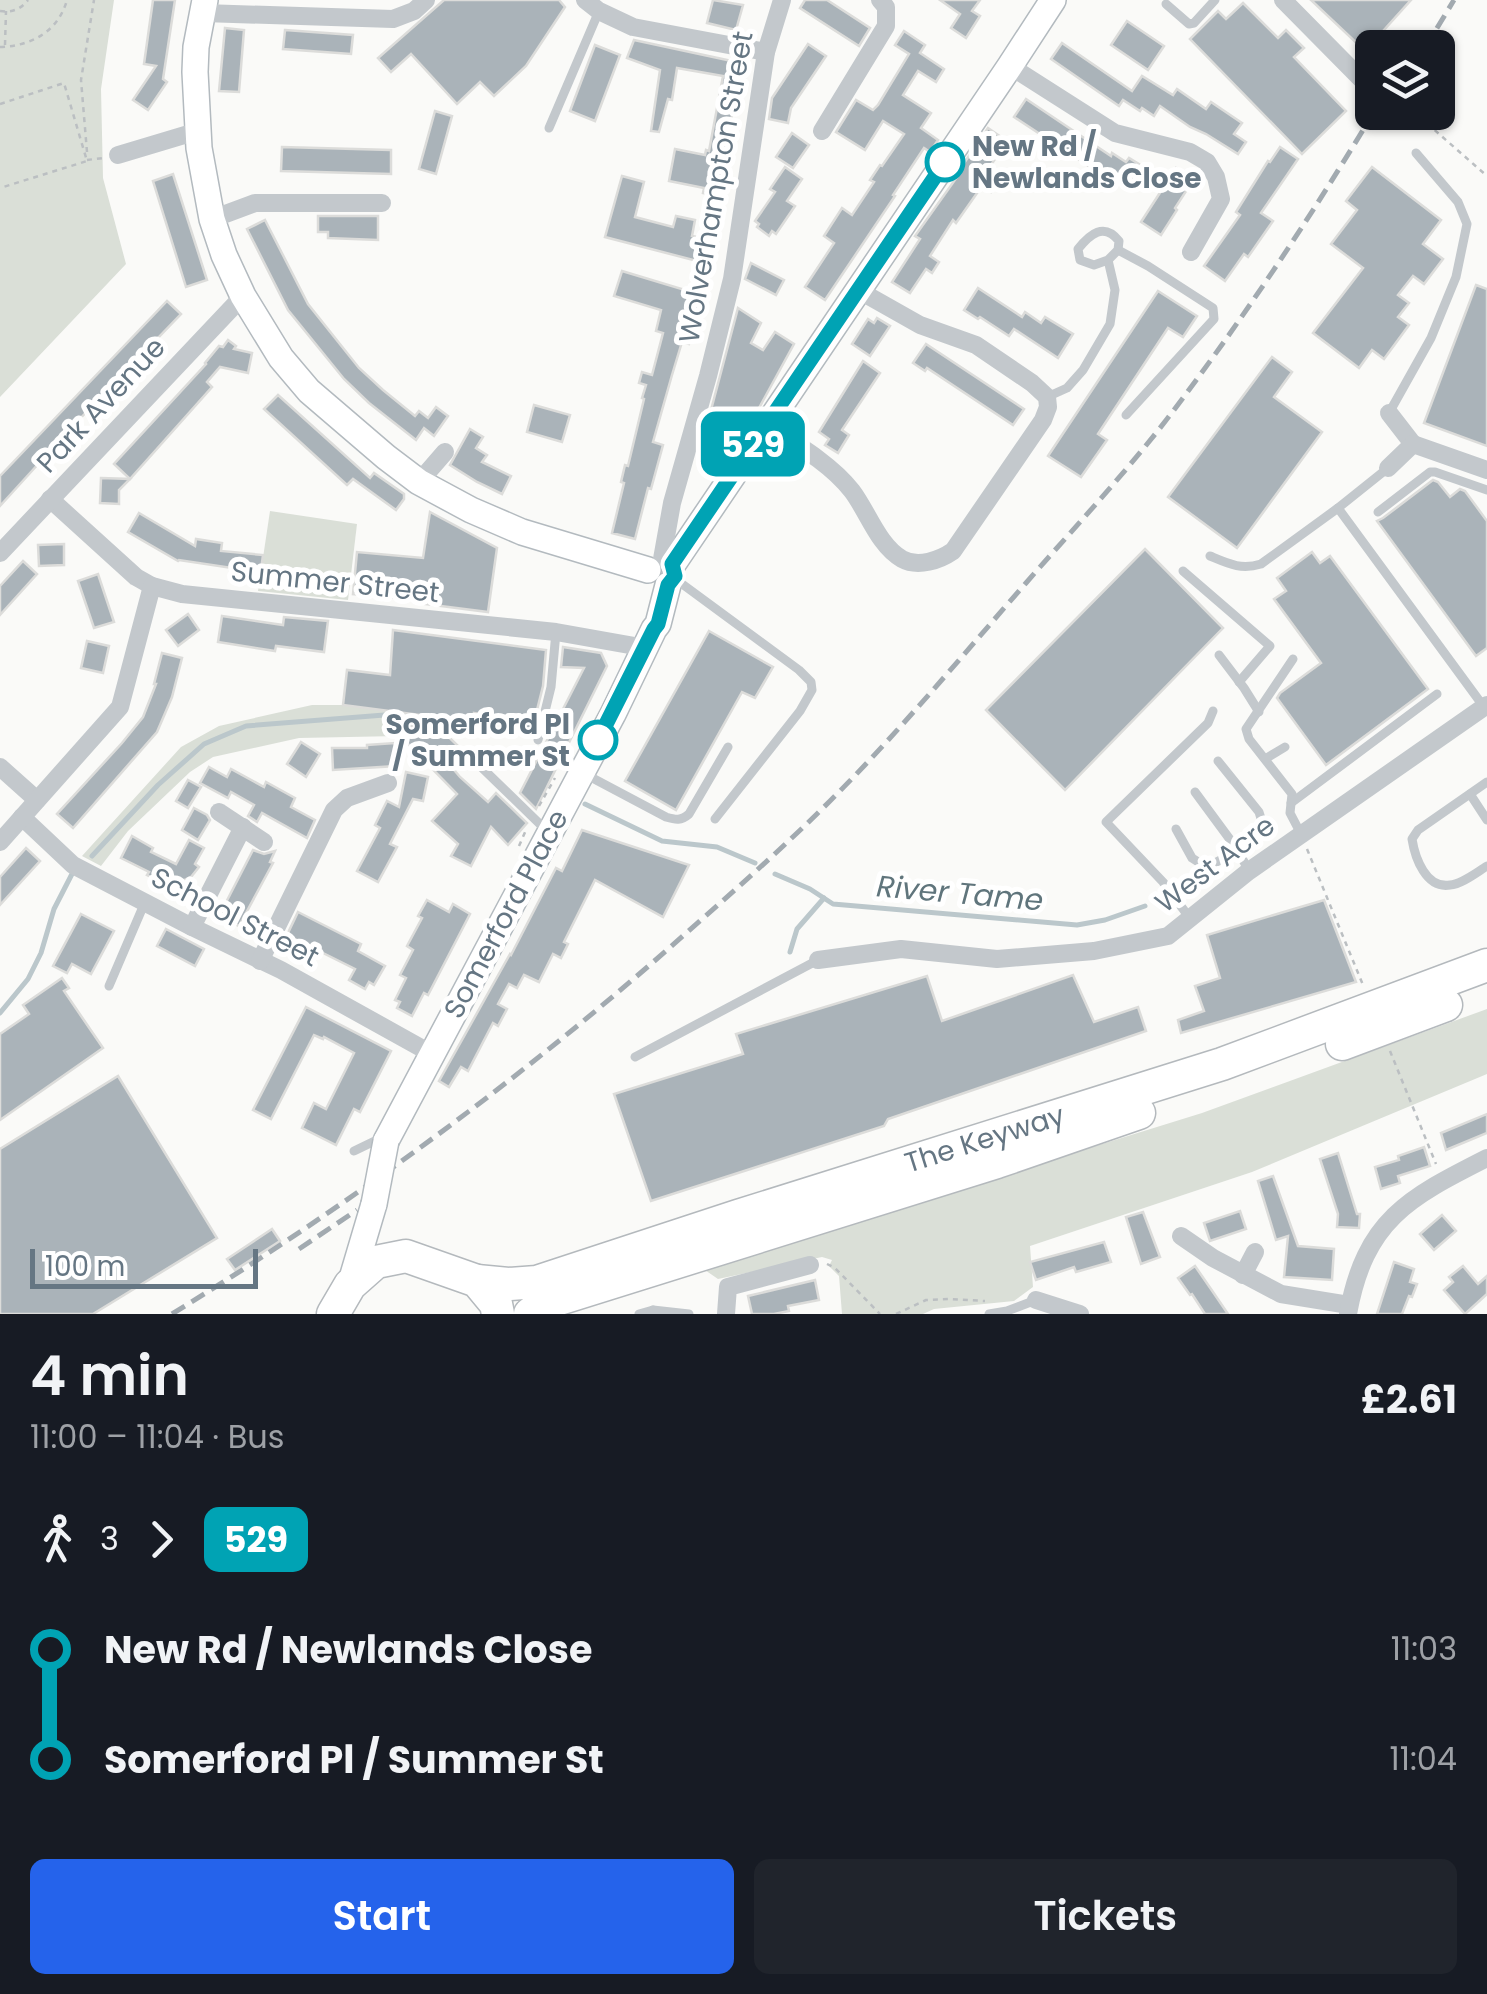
<!DOCTYPE html>
<meta charset="utf-8">
<style>
:root{--surface:#171b24;--page:#20242c;--text:#f1f3f6;--muted:#9ea1a6;--accent:#2563eb}
body{margin:0;font-family:Poppins,sans-serif;background:var(--page);color:var(--text);height:100vh;display:flex;flex-direction:column;font-size:38px;white-space:nowrap}
*{box-sizing:border-box;margin:0}
p{font-size:32px;color:var(--muted)}
.icon{flex:none;width:55px;height:55px;fill:none;stroke:currentColor;stroke-width:2;stroke-linecap:round;stroke-linejoin:round}
.map{position:relative;height:1314px;overflow:hidden}
.panel{display:flex;flex-direction:column;background:var(--surface);flex:1}
.panel>*{flex:none}
.badge{padding:0 20px;border-radius:15px;font-size:35px;line-height:65px}
.tools{position:absolute;left:1355px;top:30px;display:grid;gap:20px}
.tools a{display:grid;place-items:center;width:100px;height:100px;border-radius:15px;background:var(--surface);box-shadow:0 2px 8px #0004;font-size:50px}
.scale{position:absolute;left:30px;bottom:25px;width:228px;box-sizing:border-box;padding-left:10px;border:5px solid #657683;border-top:0;font-size:28px;line-height:35px;white-space:nowrap;color:#657683;-webkit-text-stroke:8px #fff;paint-order:stroke}
.map>.badge{position:absolute;translate:-50% -50%;box-shadow:0 0 0 5px #fff}
.legs{display:flex;align-items:center;gap:15px;height:110px;padding:0 30px;font-size:32px}
.legs p{margin-inline-start:auto}
.head{display:flex;align-items:center;justify-content:space-between;height:170px;padding:0 30px}
h1{font-size:55px;font-weight:600;line-height:75px}
.cta{display:flex;gap:20px;margin-top:auto;padding:20px 30px}
.cta a{flex:1;height:115px;border-radius:15px;background:var(--accent);color:#fff;font-size:40px;font-weight:600;line-height:115px;text-align:center}
.cta a+a{background:var(--page);color:var(--text)}
ul{padding:0 30px;list-style:none}
li{display:flex;align-items:center;gap:35px;height:110px;font-size:38px}
li i{display:grid;place-items:center;width:15px;height:100%;margin:0 12px;background:currentColor}
li i::after{content:'';width:25px;height:25px;margin:-12px;border:8px solid;border-radius:50%;background:var(--surface)}
li p{margin-inline-start:auto}
li:first-child i{background:linear-gradient(#0000 50%,currentColor 0)}
li:last-child i{background:linear-gradient(currentColor 50%,#0000 0)}
.map>svg:first-child{display:block}
.green{fill:#dadfd7}
.lines{fill:none;stroke-linecap:round;stroke-linejoin:round}
.stream{stroke:#bbc7cb;stroke-width:5}
.building{fill:#aab3b9;stroke:#dcdcda;stroke-width:2.5}
.secondary-casing{stroke:#b3babf;stroke-width:28}
.highway-casing{stroke:#b4b9bd;stroke-width:35}
.path{stroke:#bbbfc2;stroke-width:2.5;stroke-dasharray:5 5;stroke-linecap:butt}
.lane{stroke:#c3c8cc;stroke-width:9}
.street{stroke:#c3c8cc;stroke-width:18}
.secondary{stroke:#fff;stroke-width:25}
.highway{stroke:#fff;stroke-width:32}
.rail{stroke:#a2aab0;stroke-width:5;stroke-dasharray:15 8;stroke-linecap:butt}
.secondary-bridge-casing{stroke:#b3babf;stroke-width:28;stroke-linecap:butt}
.secondary-bridge{stroke:#fff;stroke-width:25}
.line-1-casing{stroke:#fff;stroke-width:22}
.line-1{stroke:#00a3b4;stroke-width:15}
.stop-1-dot{fill:#fff;stroke:#00a3b4;stroke-width:5}
.labels{text-anchor:middle;dominant-baseline:central;stroke-width:10;stroke-linejoin:round;paint-order:stroke}
.stop-label{font-size:28px;font-weight:bold;fill:#657683;stroke:#fff;text-anchor:start}
.street-label{font-size:28px;fill:#657683;stroke:#fff}
.water-label{font-size:30px;font-style:italic;fill:#60757c;stroke:#fff}
</style>
<div class="map">
<svg width="1487" height="1314" viewBox="0 0 1487 1314">
<rect width="100%" height="100%" fill="#fafaf8"/>
<g class="green">
<polygon points="0,0 114,0 101,89 103,178 126,264 0,397"/>
<polygon points="270,511 357,524 348,600 258,591"/>
<polygon points="312,705 343,705 447,718 444,729 397,724 398,736 299,738 213,757 190,772 128,831 101,866 82,856 181,747 219,726"/>
<polygon points="1487,1009 1487,1074 1252,1172 1030,1246 1033,1287 1014,1301 934,1309 923,1314 842,1314 839,1276 829,1266 832,1260 822,1257 718,1279 702,1268 1202,1113"/>
</g>
<g class="lines">
<g class="stream">
<polyline points="585,804 662,841 717,847 755,863"/>
<polyline points="92,856 158,785 204,744 246,726 397,714"/>
<polyline points="775,874 810,889 833,904 1077,925 1105,920 1145,906"/>
<polyline points="790,952 797,929 824,898"/>
<polyline points="0,1013 28,979 41,953 54,909 73,872"/>
</g>
</g>
<g class="building">
<polygon points="153,0 175,0 163,79 167,82 148,110 133,100 156,66 144,64"/>
<polygon points="444,0 559,0 565,7 526,66 494,96 480,82 457,104 411,54 391,72 378,58"/>
<polygon points="713,0 743,5 736,30 707,23"/>
<polygon points="805,0 827,0 870,28 859,46 800,8"/>
<polygon points="940,0 980,0 972,11 980,16 966,38 951,28 960,14"/>
<polygon points="1311,0 1411,0 1365,51"/>
<polygon points="1243,3 1278,38 1286,30 1304,48 1294,57 1346,111 1302,154 1190,39 1218,11 1226,19"/>
<polygon points="1127,21 1164,46 1148,70 1111,45"/>
<polygon points="225,28 244,30 239,92 219,91"/>
<polygon points="285,30 353,35 351,54 283,49"/>
<polygon points="904,31 925,45 920,53 944,69 936,82 918,71 903,95 931,113 921,128 938,140 930,152 924,148 893,195 895,196 825,300 805,287 834,243 824,236 842,208 852,215 874,182 870,180 880,165 882,166 904,134 883,121 865,150 836,132 856,100 873,110 878,105 909,54 895,45"/>
<polygon points="634,40 741,63 718,196 703,193 704,188 669,181 675,149 705,155 706,150 709,151 723,76 677,68 672,100 668,99 659,132 651,131 660,70 627,58"/>
<polygon points="1062,43 1132,91 1142,76 1173,95 1177,89 1206,109 1211,102 1242,123 1234,134 1246,142 1238,154 1206,134 1190,127 1160,106 1154,116 1142,108 1140,111 1123,100 1119,106 1051,59"/>
<polygon points="808,44 826,56 791,108 788,123 769,119 772,98"/>
<polygon points="595,45 620,55 595,121 570,111"/>
<polygon points="1026,99 1111,156 1112,153 1126,162 1129,158 1142,166 1129,186 1101,171 1099,173 1014,117"/>
<polygon points="435,111 452,116 436,174 419,169"/>
<polygon points="988,128 1007,141 987,171 999,179 991,192 982,186 956,223 953,220 930,256 939,262 932,273 926,269 910,293 892,282 920,239 915,236 962,170 960,169"/>
<polygon points="792,133 809,145 793,168 776,157"/>
<polygon points="282,147 391,150 391,174 281,171"/>
<polygon points="1280,147 1298,159 1261,213 1273,221 1248,257 1244,254 1225,281 1204,266 1240,215 1236,212 1268,161 1270,162"/>
<polygon points="785,167 802,179 787,201 795,206 776,234 772,231 769,236 757,227 759,224 755,221 775,192 770,189"/>
<polygon points="1372,167 1441,220 1423,244 1443,259 1424,284 1413,276 1398,295 1409,303 1398,317 1409,325 1384,359 1372,350 1359,368 1313,333 1363,268 1331,244 1357,210 1346,201"/>
<polygon points="1176,168 1194,179 1175,208 1177,210 1161,235 1141,222"/>
<polygon points="173,174 207,280 186,287 153,181"/>
<polygon points="622,176 644,182 635,217 673,227 676,216 695,220 692,236 702,238 697,261 605,237"/>
<polygon points="318,216 378,216 378,240 328,238 328,232 318,232"/>
<polygon points="265,220 308,304 359,368 383,390 415,416 419,411 428,418 436,407 448,416 434,436 424,428 416,440 369,403 344,379 288,310 247,229"/>
<polygon points="751,263 784,280 776,295 745,279"/>
<polygon points="622,271 705,296 689,344 682,342 672,375 653,442 663,445 651,489 648,488 635,539 612,533 624,483 621,482 625,465 628,466 644,399 642,398 646,385 639,383 642,372 652,375 663,333 656,331 661,310 614,296"/>
<polygon points="1476,285 1487,289 1487,446 1424,423"/>
<polygon points="978,288 1022,317 1025,312 1041,323 1045,317 1073,334 1058,358 1014,329 1009,336 980,317 978,319 964,310"/>
<polygon points="1158,291 1197,316 1183,337 1168,328 1098,434 1107,440 1081,477 1048,456"/>
<polygon points="167,301 181,314 71,428 0,506 0,476"/>
<polygon points="738,308 761,323 751,343 763,350 775,332 794,344 759,408 733,447 722,444 718,458 700,455 716,411 711,410"/>
<polygon points="877,318 890,326 870,356 852,344 868,319 874,323"/>
<polygon points="228,340 236,346 234,349 252,353 248,373 220,367 207,382 212,387 130,479 114,464 206,364 205,363 219,346 223,347"/>
<polygon points="926,344 1024,409 1013,425 927,368 925,371 913,363"/>
<polygon points="1272,357 1292,372 1274,397 1322,432 1237,548 1168,497"/>
<polygon points="863,361 880,373 842,430 849,435 838,453 825,445 829,439 819,432"/>
<polygon points="278,395 370,478 374,473 404,494 404,499 396,510 353,479 347,485 264,409"/>
<polygon points="534,405 570,415 562,442 527,432"/>
<polygon points="470,429 483,437 476,448 487,455 482,462 511,476 502,494 477,482 450,465"/>
<polygon points="101,478 130,479 119,490 119,504 100,503"/>
<polygon points="1433,480 1438,482 1450,497 1460,489 1465,491 1487,521 1487,648 1476,656 1377,521 1383,518"/>
<polygon points="430,512 497,548 488,612 417,603 417,600 353,594 357,552 423,558"/>
<polygon points="139,513 195,546 196,539 222,543 221,551 263,555 260,578 238,575 239,569 179,560 178,561 128,532"/>
<polygon points="64,544 64,565 39,566 38,545"/>
<polygon points="1145,549 1223,628 1065,790 986,710"/>
<polygon points="1312,552 1320,563 1330,556 1428,689 1326,765 1277,698 1280,693 1321,663 1274,599 1286,591 1277,578"/>
<polygon points="23,561 37,574 0,615 0,586"/>
<polygon points="98,574 114,622 94,628 78,581"/>
<polygon points="188,614 199,630 178,646 166,630"/>
<polygon points="222,616 283,625 284,617 328,621 324,652 276,646 275,651 218,642"/>
<polygon points="393,630 546,650 543,686 532,730 509,729 512,719 474,713 474,722 427,716 458,746 444,758 460,777 488,802 496,793 527,823 508,845 491,827 471,866 451,856 458,844 432,821 457,794 403,739 420,715 343,705 347,670 390,675"/>
<polygon points="709,631 773,667 755,698 742,692 676,810 625,781"/>
<polygon points="87,641 109,646 103,673 81,668"/>
<polygon points="563,647 601,653 607,666 536,809 520,793 584,668 561,667"/>
<polygon points="162,653 182,658 172,697 157,732 73,828 57,814 122,743 143,717 156,684 154,684"/>
<polygon points="301,742 320,754 306,777 287,764"/>
<polygon points="395,743 396,766 333,770 332,748 367,748 367,745"/>
<polygon points="209,767 227,777 231,769 264,787 266,782 295,798 291,807 315,820 307,838 262,813 257,822 248,816 254,805 231,792 228,798 200,783"/>
<polygon points="406,772 428,777 423,801 413,799 390,844 397,847 378,882 357,871 380,828 375,825 387,801 399,807"/>
<polygon points="188,780 201,787 188,808 176,801"/>
<polygon points="194,808 207,815 210,820 198,840 182,830"/>
<polygon points="582,830 689,865 663,917 595,880 564,942 568,944 561,958 553,954 539,982 524,975 517,988 509,984 498,1004 507,1009 498,1026 493,1023 468,1071 461,1067 449,1087 439,1081 510,954 511,955 556,868 562,871"/>
<polygon points="132,836 153,848 151,852 176,864 189,840 204,848 195,864 199,867 191,877 170,887 147,875 149,872 121,858"/>
<polygon points="26,848 40,861 0,905 0,877"/>
<polygon points="253,850 264,854 275,851 270,862 273,863 239,926 219,916"/>
<polygon points="427,900 449,912 453,904 470,914 428,995 424,993 412,1016 397,1008 400,1002 395,1000 406,978 400,975 413,950 407,946 422,918 418,916"/>
<polygon points="1324,900 1356,982 1181,1033 1178,1020 1204,1011 1195,986 1220,978 1207,935"/>
<polygon points="298,912 361,944 358,951 385,966 374,985 369,982 365,989 349,980 355,969 287,935"/>
<polygon points="81,914 114,931 91,974 72,964 67,973 53,966"/>
<polygon points="166,929 204,949 195,966 157,946"/>
<polygon points="1073,975 1094,1022 1138,1007 1146,1031 888,1119 884,1126 651,1201 614,1094 743,1054 736,1034 927,976 942,1021"/>
<polygon points="62,978 69,988 64,991 103,1048 0,1120 0,1034 29,1014 23,1005"/>
<polygon points="306,1007 391,1051 360,1112 354,1109 336,1145 302,1128 314,1103 326,1109 354,1053 324,1037 323,1039 314,1035 271,1119 253,1110"/>
<polygon points="118,1076 217,1238 93,1314 0,1314 0,1149"/>
<polygon points="1487,1114 1487,1133 1446,1150 1441,1133"/>
<polygon points="1424,1147 1430,1166 1398,1176 1400,1183 1381,1189 1375,1167 1399,1160 1398,1156"/>
<polygon points="1338,1153 1357,1214 1360,1214 1359,1228 1337,1227 1338,1214 1320,1159"/>
<polygon points="1273,1176 1298,1246 1334,1249 1332,1280 1284,1277 1288,1236 1276,1240 1258,1181"/>
<polygon points="1240,1211 1246,1229 1210,1241 1204,1223"/>
<polygon points="1143,1212 1160,1257 1141,1264 1126,1217"/>
<polygon points="1442,1215 1456,1231 1434,1250 1420,1234"/>
<polygon points="272,1229 280,1241 235,1270 227,1259"/>
<polygon points="1104,1242 1111,1262 1076,1272 1074,1267 1036,1280 1030,1262"/>
<polygon points="1394,1262 1414,1269 1410,1282 1417,1284 1412,1297 1409,1296 1402,1314 1377,1314"/>
<polygon points="1195,1266 1213,1292 1228,1314 1205,1314 1192,1294 1190,1295 1178,1278"/>
<polygon points="1463,1266 1478,1284 1487,1276 1487,1294 1465,1314 1444,1290 1453,1282 1449,1277"/>
<polygon points="815,1280 819,1300 788,1306 789,1311 774,1314 752,1314 748,1296"/>
</g>
<g class="lines">
<g class="secondary-casing">
<g id="secondary">
<polyline points="205,0 196,47 195,72 199,148 212,219 224,255 243,296 281,358 309,391 386,457 419,482 471,510 522,532 648,570"/>
<polyline points="673,564 1010,66 1053,0"/>
<polyline points="386,1141 613,714 654,629 658,624 668,585"/>
<polyline points="350,1285 374,1204"/>
</g>
</g>
<g class="highway-casing">
<g id="highway">
<polyline points="1342,1044 1446,1005"/>
<path id="s1" d="M477 1281 510 1284 537 1282 738 1216 1222 1064 1487 965"/>
<polyline points="333,1314 350,1285 376,1262 406,1256 477,1281 496,1304 498,1314"/>
<polyline points="530,1314 543,1304 997,1162 1139,1113"/>
</g>
</g>
<g class="path">
<path d="M0 11C12 13 21 9 28 0"/>
<polyline points="5,45 6,11"/>
<path d="M0 47C31 46 58 32 67 0"/>
<polyline points="0,104 64,83 87,161 0,188"/>
<polyline points="1411,112 1422,119 1487,176"/>
<polyline points="87,152 81,80 94,0"/>
<polyline points="87,160 103,158"/>
<polyline points="539,806 555,778"/>
<polyline points="519,846 526,830"/>
<polyline points="1307,849 1363,985"/>
<polyline points="1390,1051 1436,1164"/>
<polyline points="827,1264 835,1268 880,1314"/>
<polyline points="896,1314 926,1300 949,1299 985,1301"/>
</g>
<g class="lane">
<polyline points="1166,4 1189,24 1194,23 1215,0"/>
<polyline points="549,128 599,11"/>
<polyline points="1118,250 1148,266 1213,308 1214,319 1126,415"/>
<path d="M1047 397 1067 388 1083 370 1110 324 1115 290 1108 260 1094 265 1080 260 1078 249C1090 234 1104 222 1119 241L1118 250 1108 260"/>
<polyline points="1389,413 1431,338 1456,277 1467,224 1458,202 1416,153"/>
<polyline points="1388,468 1338,508 1484,707"/>
<polyline points="1378,512 1430,472 1435,472 1487,490"/>
<path d="M1210 556C1229 564 1241 570 1261 564L1338 508"/>
<polyline points="1183,571 1270,646 1239,682"/>
<polyline points="674,578 799,670 811,682 812,690 800,711 715,819"/>
<polyline points="1219,655 1244,688 1259,712"/>
<polyline points="1293,659 1246,729 1249,739 1292,794 1290,813 1301,834"/>
<polyline points="538,740 551,687 556,632"/>
<polyline points="1265,759 1285,747"/>
<polyline points="476,762 547,831"/>
<path d="M583 773 666 817C676 820 681 821 689 814L728 747"/>
<path d="M1487 782 1418 830 1412 839C1415 858 1426 889 1450 885 1462 884 1477 872 1487 866"/>
<polyline points="1195,792 1237,849 1249,871"/>
<polyline points="1470,794 1487,820"/>
<polyline points="1291,803 1437,694"/>
<path d="M1176 829 1192 858 1206 867C1227 858 1250 843 1263 825L1259 812 1218 761"/>
<polyline points="1189,917 1163,882 1106,822 1208,723 1213,711"/>
<polyline points="109,986 145,902"/>
<polyline points="635,1057 818,960"/>
<polyline points="354,1151 383,1137"/>
<polyline points="639,1314 653,1310"/>
<polyline points="651,1314 653,1310 689,1314"/>
<polyline points="989,1314 1007,1311 1036,1300"/>
</g>
<g class="street">
<polyline points="585,0 599,11 633,27 766,52"/>
<polyline points="1283,0 1368,86"/>
<polyline points="203,13 393,19 414,11 426,0"/>
<polyline points="1010,66 1115,133 1190,152 1207,162 1216,177 1221,199 1191,252"/>
<polyline points="822,131 886,26 886,7 880,0"/>
<polyline points="118,155 198,131"/>
<polyline points="212,219 255,203 382,203"/>
<polyline points="1389,413 1413,444"/>
<path d="M766 425C796 444 830 463 852 491 868 512 878 545 902 559 918 568 940 560 953 551L1043 420 1048 407 1047 397 1032 383 976 345 920 325 858 290"/>
<polyline points="1388,468 1413,444 1487,470"/>
<polyline points="419,482 445,452"/>
<polyline points="50,499 136,577 152,586 182,594 556,632 646,648"/>
<polyline points="0,553 243,296"/>
<polyline points="662,559 672,503 708,376 732,279 766,52 782,0"/>
<polyline points="0,767 37,800"/>
<polyline points="219,812 264,842"/>
<polyline points="22,817 73,865 192,927 281,970 432,1054"/>
<polyline points="0,842 120,707 152,586"/>
<polyline points="192,927 243,827"/>
<polyline points="818,960 901,949 997,959 1094,951 1168,936 1249,871 1487,705"/>
<polyline points="260,961 334,810 347,798 388,783"/>
<polyline points="1181,1236 1213,1258 1281,1294 1349,1305"/>
<polyline points="1243,1275 1255,1252"/>
<polyline points="1036,1300 1080,1314"/>
<polyline points="726,1314 728,1287 810,1265"/>
<path d="M1348 1314C1365 1220 1408 1198 1487 1158"/>
</g>
<use href="#secondary" class="secondary"/>
<use href="#highway" class="highway"/>
<g class="rail">
<polyline points="1425,48 1454,0"/>
<polyline points="299,1249 357,1210"/>
<path d="M172 1314C353 1203 525 1076 684 935 734 891 784 847 830 801 899 732 962 656 1026 583 1073 529 1123 476 1167 419 1242 321 1310 218 1374 112"/>
</g>
<g class="secondary-bridge-casing">
<polyline id="secondary-bridge" points="374,1204 386,1141"/>
</g>
<use href="#secondary-bridge" class="secondary-bridge"/>
</g>
<g class="lines">
<g class="line-1-casing">
<polyline id="line-1" points="598,740 654,629 658,624 668,585 675,576 672,564 945,162"/>
</g>
<use href="#line-1" class="line-1"/>
</g>
<g class="stop-1-dot">
<circle cx="945" cy="162" r="18"/>
<circle cx="598" cy="740" r="18"/>
</g>
<g class="labels">
<g class="stop-label">
<text x="972" y="146">New Rd /<tspan x="972" dy="32">Newlands Close</tspan></text>
<text x="570" y="724" text-anchor="end">Somerford Pl<tspan x="570" dy="32">/ Summer St</tspan></text>
</g>
<g class="street-label">
<text transform="translate(716 187) rotate(-80)">Wolverhampton Street</text>
<text transform="translate(101 405) rotate(-47)">Park Avenue</text>
<text transform="translate(335 582) rotate(6)">Summer Street</text>
<text transform="translate(1215 864) rotate(-37)">West Acre</text>
<text transform="translate(506 914) rotate(-62)">Somerford Place</text>
<text transform="translate(235 917) rotate(27)">School Street</text>
<text stroke="none"><textPath href="#s1" startOffset="530">The Keyway</textPath></text>
</g>
<g class="water-label">
<text transform="translate(960 893) rotate(5)">River Tame</text>
</g>
</g>
</svg>
<div class="tools">
<a><svg class="icon" aria-label="layers" viewBox="0 0 24 24"><path d="M12 4l9 5-9 5-9-5zM3 14l9 5 9-5"/></svg></a>
</div>
<div class="scale">100 m</div>
<b class="badge" style="left:753px;top:444px;background:#00a3b4;color:#fff">529</b>
</div>
<section class="panel">
<div class="head"><div><h1>4 min</h1><p>11:00 – 11:04 · Bus</p></div><b>£2.61</b></div>
<div class="legs"><svg class="icon" aria-label="walk" viewBox="0 0 24 24"><circle cx="13" cy="4" r="2"/><path d="M13 8l-2 6 4 7M11 14l-3 7M7 12l3-4h3l4 4"/></svg>3<svg class="icon" aria-label="forward" viewBox="0 0 24 24"><path d="M9 5l7 7-7 7"/></svg><b class="badge" style="background:#00a3b4;color:#fff">529</b></div>
<ul>
<li><i style="color:#00a3b4"></i><b>New Rd / Newlands Close</b><p>11:03</p></li>
<li><i style="color:#00a3b4"></i><b>Somerford Pl / Summer St</b><p>11:04</p></li>
</ul>
<div class="cta"><a>Start</a><a>Tickets</a></div>
</section>
